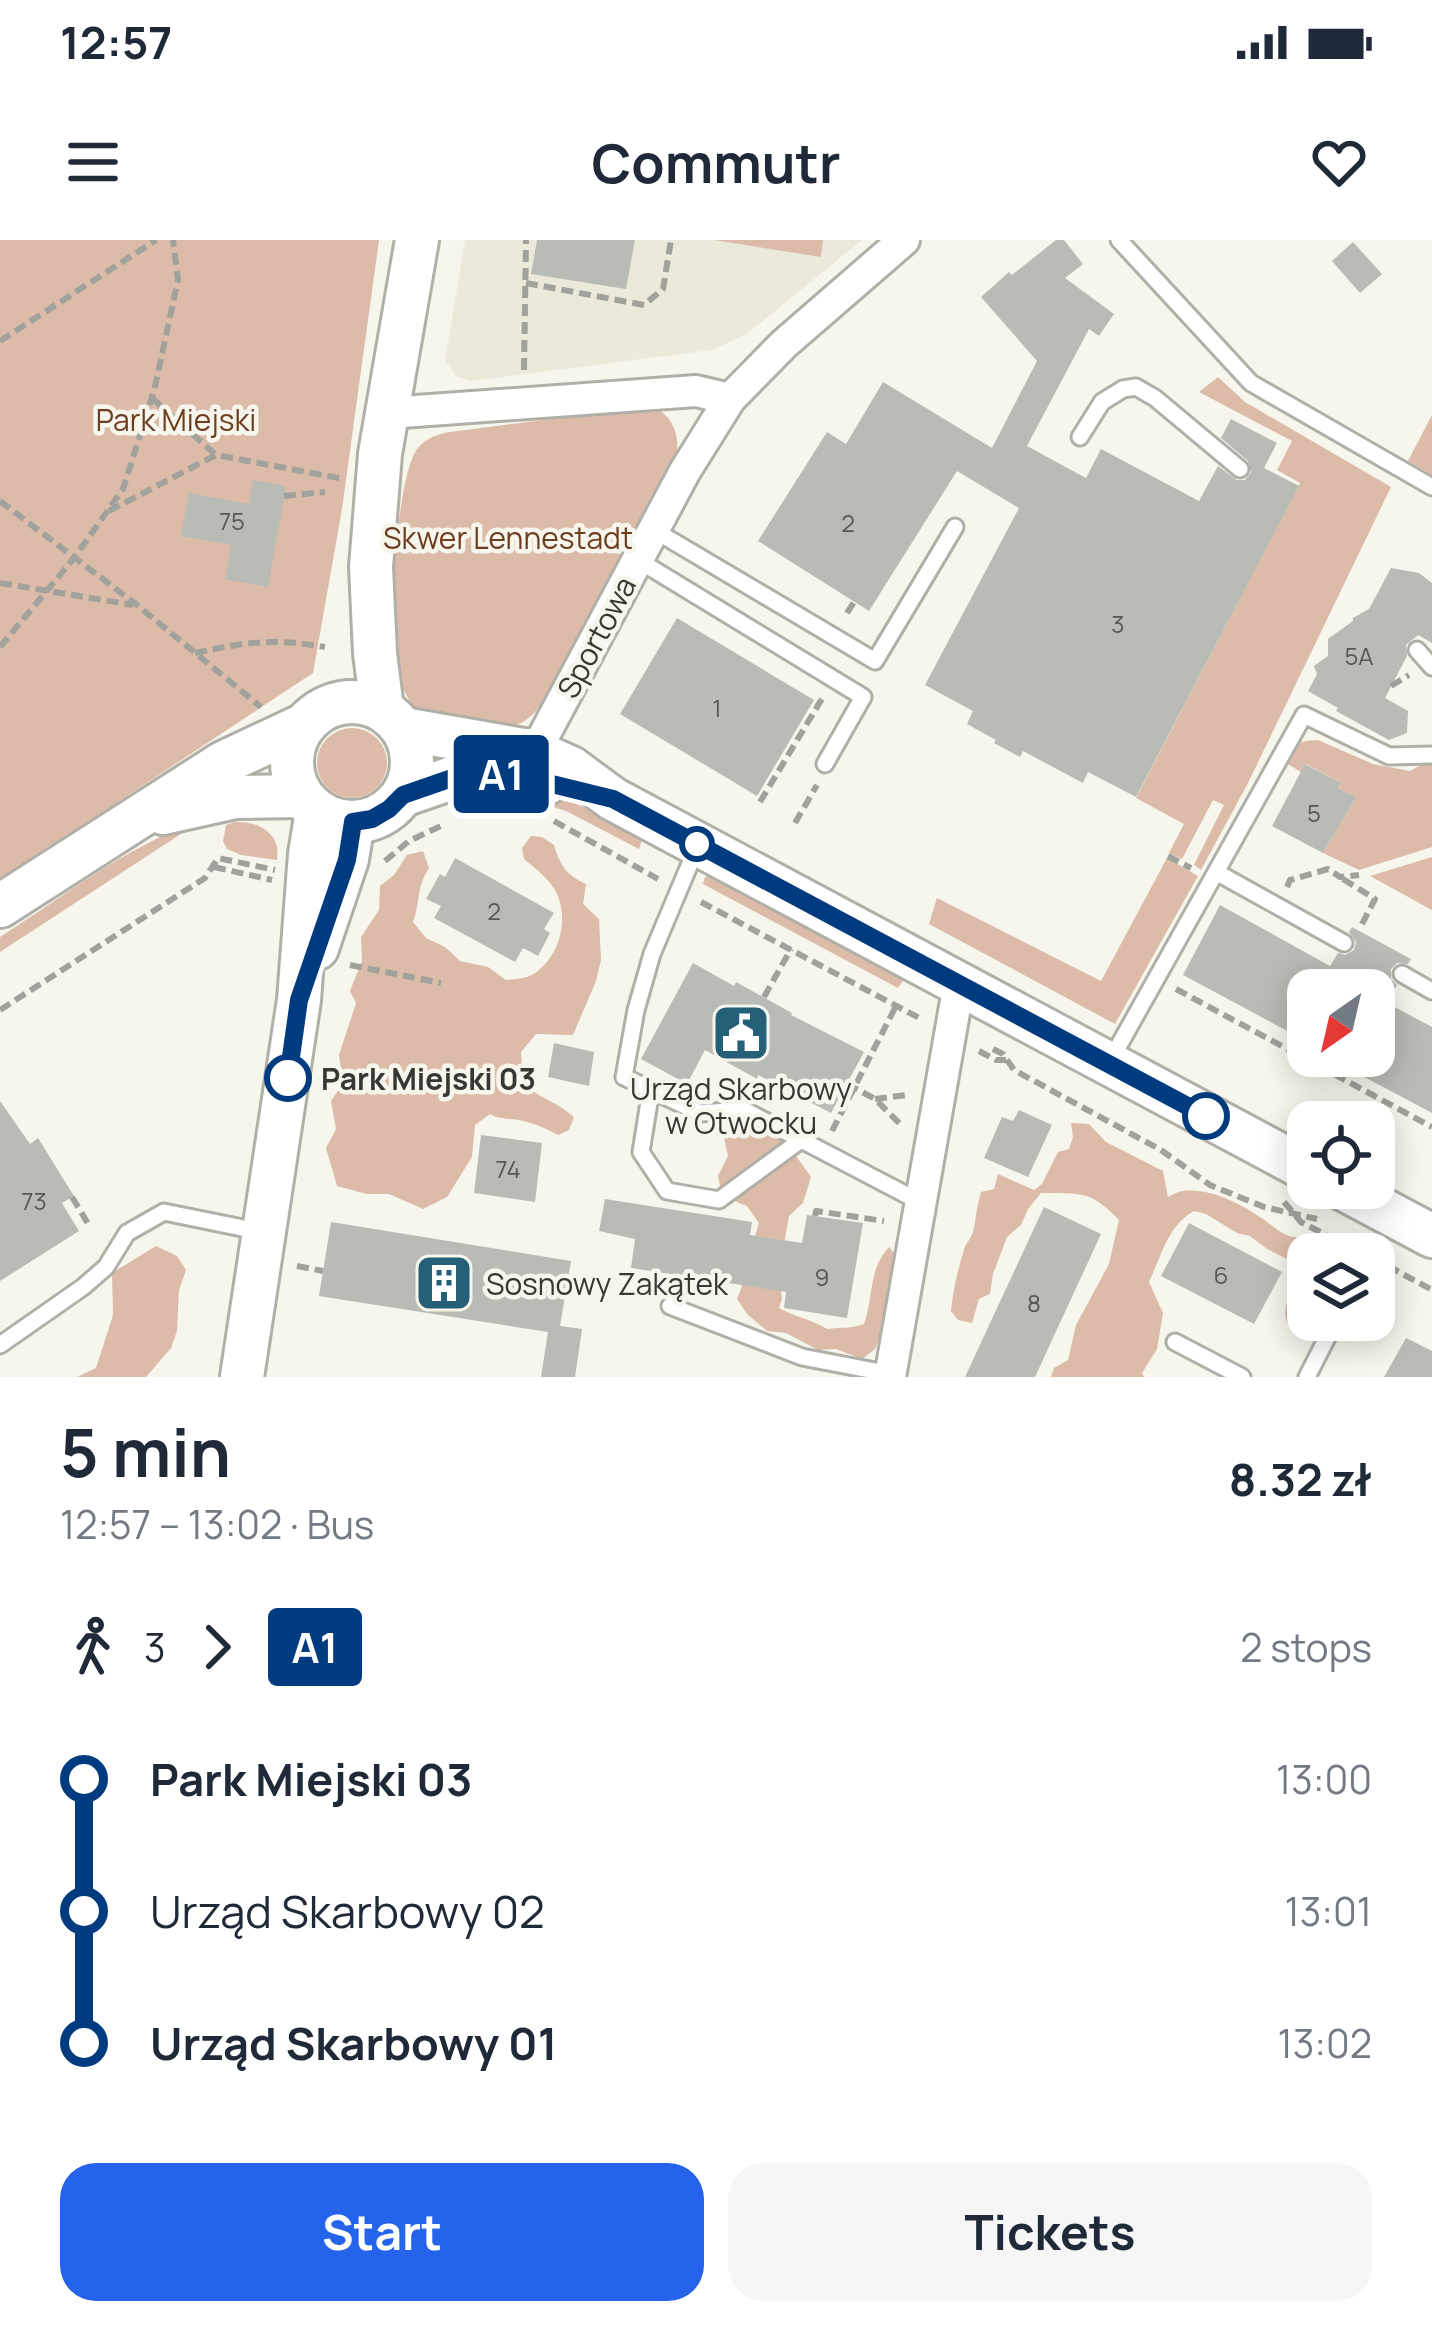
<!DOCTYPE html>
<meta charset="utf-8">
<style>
:root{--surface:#fff;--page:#f6f6f7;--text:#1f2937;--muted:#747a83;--accent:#2563eb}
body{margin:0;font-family:Manrope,sans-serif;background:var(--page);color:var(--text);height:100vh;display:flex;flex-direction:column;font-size:45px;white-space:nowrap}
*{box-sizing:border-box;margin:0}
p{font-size:39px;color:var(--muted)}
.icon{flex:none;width:66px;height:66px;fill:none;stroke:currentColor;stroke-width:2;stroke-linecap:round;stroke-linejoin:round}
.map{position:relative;height:1137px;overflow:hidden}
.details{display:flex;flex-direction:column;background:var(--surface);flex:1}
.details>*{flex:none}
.badge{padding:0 24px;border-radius:9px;font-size:42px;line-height:78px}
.needle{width:78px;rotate:214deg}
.tools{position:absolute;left:1287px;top:729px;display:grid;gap:24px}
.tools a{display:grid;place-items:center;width:108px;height:108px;border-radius:24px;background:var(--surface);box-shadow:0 6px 30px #0003;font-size:60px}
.map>.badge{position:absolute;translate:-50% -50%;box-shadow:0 0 0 6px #fff}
.legs{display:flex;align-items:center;gap:18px;height:132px;padding:0 60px;font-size:39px}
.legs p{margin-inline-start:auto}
.overview{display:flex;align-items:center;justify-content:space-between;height:204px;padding:0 60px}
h1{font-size:66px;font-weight:700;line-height:90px}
.button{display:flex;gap:24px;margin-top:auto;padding:24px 60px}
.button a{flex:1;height:138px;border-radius:36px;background:var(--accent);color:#fff;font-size:48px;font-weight:700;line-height:138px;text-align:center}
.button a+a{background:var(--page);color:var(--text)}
ul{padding:0 60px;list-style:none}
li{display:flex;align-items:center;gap:42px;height:132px;font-size:45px}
li i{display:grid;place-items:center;width:18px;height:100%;margin:0 15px;background:currentColor}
li i::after{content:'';width:30px;height:30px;margin:-15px;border:9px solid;border-radius:50%;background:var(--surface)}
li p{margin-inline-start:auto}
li:first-child i{background:linear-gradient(#0000 50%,currentColor 0)}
li:last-child i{background:linear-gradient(currentColor 50%,#0000 0)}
.status{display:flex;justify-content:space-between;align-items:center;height:84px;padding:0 60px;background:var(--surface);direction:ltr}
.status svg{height:33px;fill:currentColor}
header{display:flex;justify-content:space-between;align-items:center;height:156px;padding:0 60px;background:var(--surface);font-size:54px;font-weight:700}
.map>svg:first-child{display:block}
.built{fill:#ebeada}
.green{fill:#dcbba9}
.building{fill:#b8bcb4}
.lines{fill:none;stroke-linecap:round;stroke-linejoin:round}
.lane-casing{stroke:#b1b0a8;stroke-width:21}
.street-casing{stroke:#b1b0a8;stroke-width:36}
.secondary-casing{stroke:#b1b0a8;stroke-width:48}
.path{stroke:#a2a29c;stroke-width:6;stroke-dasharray:12 6;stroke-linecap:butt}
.lane{stroke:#fff;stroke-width:15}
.street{stroke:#fff;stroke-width:30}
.secondary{stroke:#fff;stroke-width:42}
.line-1-casing{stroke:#fff;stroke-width:27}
.line-1{stroke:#003b80;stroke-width:18}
.stop-1-dot{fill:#fff;stroke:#003b80;stroke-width:6}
.labels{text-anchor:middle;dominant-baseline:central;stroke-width:9;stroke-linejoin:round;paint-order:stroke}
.number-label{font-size:24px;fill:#575854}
.park-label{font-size:30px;fill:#6f3e21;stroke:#f6f6ed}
.street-label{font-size:30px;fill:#373734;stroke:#f6f6ed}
.stop-label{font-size:30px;font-weight:bold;fill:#373734;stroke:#f6f6ed;text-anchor:start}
.poi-label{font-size:30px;fill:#373734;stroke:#f6f6ed}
</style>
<div class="status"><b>12:57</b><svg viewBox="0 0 49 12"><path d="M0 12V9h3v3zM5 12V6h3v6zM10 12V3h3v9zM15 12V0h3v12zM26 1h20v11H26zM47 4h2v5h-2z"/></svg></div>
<header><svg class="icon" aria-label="menu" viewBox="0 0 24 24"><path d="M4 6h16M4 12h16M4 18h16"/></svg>Commutr<svg class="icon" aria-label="heart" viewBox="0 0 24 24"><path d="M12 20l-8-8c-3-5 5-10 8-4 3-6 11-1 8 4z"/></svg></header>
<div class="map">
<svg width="1432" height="1137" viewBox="0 0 1432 1137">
<rect width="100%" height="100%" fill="#f6f6ed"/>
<polygon class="built" points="465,0 862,0 747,94 712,110 472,141 456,137 445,120"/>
<g class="green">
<polygon points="0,0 379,0 342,269 313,433 0,640"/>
<polygon points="714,0 823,0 821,17"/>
<polygon points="1218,137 1245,162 1391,247 1248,543 1201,630 1194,625 1224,565 1213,560 1182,619 1169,613 1184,584 1136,558 1300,243 1277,230 1292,201 1199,152"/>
<path d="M651 166C672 174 681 195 676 217L546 459C522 490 511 490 474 486 461 485 440 487 429 481 410 471 397 438 393 417 388 384 397 232 418 208 426 198 438 194 450 192Z"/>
<polygon points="1432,175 1432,235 1408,221"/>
<circle cx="352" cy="523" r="35"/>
<path d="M1318 500 1373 524 1410 531 1432 519V607L1359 630 1323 613 1356 558 1338 548 1341 543 1306 524 1301 532 1286 523C1293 503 1297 501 1318 500Z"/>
<polygon points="558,555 643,596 639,609 566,571 532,560"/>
<path d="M196 582 190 588 0 712V697C64 656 124 608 196 582Z"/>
<path d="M235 582C259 581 281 593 277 620L241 615 227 609 223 601 226 585Z"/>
<path d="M531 596 542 597 554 605C560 625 566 635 586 644L583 664 599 679 601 720 596 741 573 795 536 794 521 812C523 863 542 849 574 877L569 890 558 895C545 888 534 883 519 880 508 878 501 880 490 874L475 885 472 917 447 957 423 969 389 954H367L337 946 326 908 336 889 331 861 343 843 339 815 356 763 350 751 362 721 361 697 379 670 380 646 394 635 407 615 423 611 429 628C416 648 421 660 413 682L426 698 445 707 460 721 488 727 506 740C515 739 527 739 535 733 559 717 569 681 557 654 550 639 536 629 524 619L522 608Z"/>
<polygon points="1432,617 1432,670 1370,636"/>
<polygon points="1167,618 1198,636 1115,784 929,684 937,658 1101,741"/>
<polygon points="711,636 905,737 898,748 703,644 705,637"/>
<path d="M743 880 787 903 811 937 803 963 789 976 779 1034 782 1059 779 1068C795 1077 811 1079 827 1089 841 1087 851 1089 864 1084 874 1056 868 1030 889 1007L894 1013 893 1033 880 1097 875 1109 862 1119 836 1109 818 1110 786 1093 767 1091 747 1074 737 1059C748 1034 750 1009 759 983L747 966 722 956 718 936 728 916 723 893 726 885Z"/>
<path d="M1071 883 1089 884 1106 902 1163 931 1168 957C1194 939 1239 962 1263 979 1271 984 1278 992 1287 995 1295 999 1296 995 1305 999 1314 1004 1317 1011 1328 1014H1308V1080H1316L1308 1092C1264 1089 1298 1048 1295 1023L1267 1009 1250 996 1237 993 1206 974 1194 971C1168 985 1161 1017 1149 1042L1163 1073 1157 1109 1142 1133 1144 1137H1051L1054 1128 1068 1120 1076 1085 1109 1024 1119 980C1089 949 1081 954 1041 953L1028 969 1021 985 1007 997 993 1034 990 1054 979 1059 972 1083 958 1080 951 1071C953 1050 958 1029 964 1010 965 1004 971 999 973 992 976 979 977 965 981 952L994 949 998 934 1034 950 1042 944 1058 912 1069 909 1073 897Z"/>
<polygon points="156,1006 177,1016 186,1030 179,1050 177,1091 171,1108 146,1137 77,1137 96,1128 113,1075 112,1033"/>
</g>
<g class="building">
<polygon points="537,0 635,0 626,49 531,34"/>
<polygon points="1056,0 1064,0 1083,24 1065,38 1114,74 1099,96 1089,89 1027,206 1086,238 1101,209 1199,261 1218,226 1237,240 1245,240 1251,232 1248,221 1221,198 1231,179 1277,203 1264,228 1299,246 1136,557 1088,532 1083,543 1023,511 1020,517 994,503 996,500 967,484 973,471 925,445 1019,268 957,231 869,371 758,301 827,192 846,204 883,142 992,208 1037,121 981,57 1009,32 1012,35"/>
<polygon points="1353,2 1382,34 1360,53 1332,21"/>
<polygon points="253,240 286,246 268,347 225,339 231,305 181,296 189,253 249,264"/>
<polygon points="1391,328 1419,333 1432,343 1432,403 1418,395 1406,405 1407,416 1385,458 1408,471 1407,493 1389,500 1336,471 1338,468 1308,451 1317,434 1314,426 1328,416 1328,399 1353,381 1353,378 1369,369"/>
<polygon points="677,378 814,460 757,556 620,474"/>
<polygon points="1305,524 1341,543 1338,548 1356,558 1323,613 1272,586"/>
<polygon points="455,618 554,673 544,689 550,693 538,716 523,708 515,722 434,678 441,666 426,659 440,634 445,637"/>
<polygon points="1220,665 1330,726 1338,713 1345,715 1354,710 1356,702 1349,692 1352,687 1411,719 1408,724 1397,723 1391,729 1391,739 1397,745 1394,750 1308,750 1308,802 1183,735"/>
<polygon points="693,723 734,746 736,742 792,773 791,775 864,812 831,873 758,835 757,839 705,810 687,844 641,819"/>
<polygon points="1374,756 1432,787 1432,873 1325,816 1374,816"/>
<polygon points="554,803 594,812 589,846 548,837"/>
<polygon points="0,861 30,904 38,898 74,956 62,963 79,991 0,1041"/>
<polygon points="1019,870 1052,885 1028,937 984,918 1002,877 1013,881"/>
<polygon points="481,895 542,903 535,962 474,953"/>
<polygon points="605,959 752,982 750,995 802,1003 807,975 863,983 847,1078 784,1068 786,1052 631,1028 635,999 599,991"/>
<polygon points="1044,967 1101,994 1035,1137 965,1137"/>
<polygon points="331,982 571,1021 560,1086 582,1089 575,1137 541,1137 548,1092 319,1056"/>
<polygon points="1189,983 1282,1032 1254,1084 1161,1036"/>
<polygon points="1406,1098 1432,1111 1432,1137 1384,1137"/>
</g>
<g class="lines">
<g class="lane-casing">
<g id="lane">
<polyline points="1119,0 1251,143 1432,247"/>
<polyline points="1080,197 1102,162 1123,149 1136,147 1155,158 1240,229"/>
<polyline points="654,290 875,421 955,287"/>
<polyline points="638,320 863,457 825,524"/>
<polyline points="1417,410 1432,427"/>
<polyline points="697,607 652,714 636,770 624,837 700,873 744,870 920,962"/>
<polyline points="1216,632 1344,703"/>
<polyline points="1402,734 1432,751"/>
<polyline points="1109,823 1304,475 1389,516 1432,515"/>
<polyline points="651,850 641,912 667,951 719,960 801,900"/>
<polyline points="1371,1014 1374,1008"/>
<polyline points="670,1066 802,1117 891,1134"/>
<polyline points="1175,1102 1242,1137"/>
<polyline points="0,1105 83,1047 106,1027 127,993 164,972 262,992"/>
<polyline points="1307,1137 1336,1080"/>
</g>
</g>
<g class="street-casing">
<g id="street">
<polyline points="388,173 696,151 730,159"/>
<polyline points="535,512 685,231 730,159 784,104 904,0"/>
<polyline points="890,1137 959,744"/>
</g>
</g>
<g class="secondary-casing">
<g id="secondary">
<circle cx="352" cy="522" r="60"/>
<polyline points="382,469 375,413 371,327 380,214 417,0"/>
<polyline points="403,489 535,512 571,528 613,559 1308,930"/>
<polyline points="403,555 455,537 507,533 547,543"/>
<polyline points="163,573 235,557 302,556"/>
<polyline points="0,666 223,523 304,485"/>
<polyline points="317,708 347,619 353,582"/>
<polyline points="1342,948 1432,996"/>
<polyline points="242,1137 299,760 310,614 317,571"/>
</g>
</g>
<g class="path">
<polyline points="526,43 644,65 663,49 671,0"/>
<polyline points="0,101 156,0"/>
<polyline points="524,130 526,0"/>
<polyline points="152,158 216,215"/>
<polyline points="284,256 325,252"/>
<polyline points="0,261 137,365 261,467"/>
<polyline points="109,271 216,215 344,239"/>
<polyline points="0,343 133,365"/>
<polyline points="847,373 854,362"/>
<polyline points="0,407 74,318 123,249 154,151 178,40 173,0"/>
<path d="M195 413C245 402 274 398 325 407"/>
<polyline points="1391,446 1409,435"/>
<polyline points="760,562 823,457"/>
<polyline points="554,581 658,639"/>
<polyline points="795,583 817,545"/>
<polyline points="1168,616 1191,628"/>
<polyline points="385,621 409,601 445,584"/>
<polyline points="214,627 272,640"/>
<polyline points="1343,639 1375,659 1360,688"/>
<polyline points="1287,647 1290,640 1328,629 1340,637 1359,635"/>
<polyline points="701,662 923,780"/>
<polyline points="350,725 441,743"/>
<polyline points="1176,749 1432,887"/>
<polyline points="764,757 791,709"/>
<polyline points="0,770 205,638 218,618 275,630"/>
<polyline points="993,809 1003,814 1014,830 1161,910 1210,945 1264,967 1317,979"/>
<polyline points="979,811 996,820 1006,820"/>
<polyline points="847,844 875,859 901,885"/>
<polyline points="875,859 907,855"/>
<polyline points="832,891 896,766"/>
<polyline points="72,957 90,987"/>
<polyline points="1284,962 1301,982 1351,1008"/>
<polyline points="815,976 816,971 884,981"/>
<polyline points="297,1026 323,1031"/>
<polyline points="1388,1026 1432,1050"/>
</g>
<use href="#lane" class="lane"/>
<use href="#street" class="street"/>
<use href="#secondary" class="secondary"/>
</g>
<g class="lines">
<g class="line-1-casing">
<polyline id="line-1" points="288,838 299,760 347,620 353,582 372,579 389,569 403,555 455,537 507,533 613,559 1206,876"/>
</g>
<use href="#line-1" class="line-1"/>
</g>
<defs>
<g id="civic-square" transform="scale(3)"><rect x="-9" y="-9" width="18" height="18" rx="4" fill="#255f78" stroke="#f6f6ed"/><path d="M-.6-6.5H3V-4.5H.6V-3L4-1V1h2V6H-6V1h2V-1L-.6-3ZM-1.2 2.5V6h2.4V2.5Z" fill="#fff"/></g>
<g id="building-square" transform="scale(3)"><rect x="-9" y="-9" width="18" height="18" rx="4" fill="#255f78" stroke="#f6f6ed"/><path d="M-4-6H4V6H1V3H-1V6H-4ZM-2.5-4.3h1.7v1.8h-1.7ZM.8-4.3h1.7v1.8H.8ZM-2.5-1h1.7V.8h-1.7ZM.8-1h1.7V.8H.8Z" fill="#fff"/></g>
</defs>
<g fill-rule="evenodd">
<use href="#civic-square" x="741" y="793"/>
<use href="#building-square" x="444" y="1043"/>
</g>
<g class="stop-1-dot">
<circle cx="697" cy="604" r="15"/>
<circle cx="288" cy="838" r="21"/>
<circle cx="1206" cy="876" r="21"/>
</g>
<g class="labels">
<g class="number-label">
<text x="232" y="280">75</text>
<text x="848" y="282">2</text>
<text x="1118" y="383">3</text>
<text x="1359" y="415">5A</text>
<text x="717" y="467">1</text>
<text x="1314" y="572">5</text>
<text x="494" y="670">2</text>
<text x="508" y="928">74</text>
<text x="34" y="960">73</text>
<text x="1221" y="1034">6</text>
<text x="822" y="1036">9</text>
<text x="1034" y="1062">8</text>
</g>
<g class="park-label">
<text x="176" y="179">Park Miejski</text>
<text x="508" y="297">Skwer Lennestadt</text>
</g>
<g class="street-label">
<text transform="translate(596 397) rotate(-62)">Sportowa</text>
</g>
<g class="stop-label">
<text x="321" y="838">Park Miejski 03</text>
</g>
<g class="poi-label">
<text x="741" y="848">Urząd Skarbowy<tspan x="741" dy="34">w Otwocku</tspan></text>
<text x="486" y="1043" text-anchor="start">Sosnowy Zakątek</text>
</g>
</g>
</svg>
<div class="tools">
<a><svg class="needle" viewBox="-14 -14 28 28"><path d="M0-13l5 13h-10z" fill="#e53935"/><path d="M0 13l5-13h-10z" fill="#747a83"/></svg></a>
<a><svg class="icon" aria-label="locate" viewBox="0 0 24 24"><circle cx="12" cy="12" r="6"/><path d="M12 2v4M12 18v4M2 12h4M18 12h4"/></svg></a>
<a><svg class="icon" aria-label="layers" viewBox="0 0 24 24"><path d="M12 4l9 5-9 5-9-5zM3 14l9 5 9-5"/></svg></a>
</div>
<b class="badge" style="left:501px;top:534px;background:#003b80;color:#fff">A1</b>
</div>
<section class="details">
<div class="overview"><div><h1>5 min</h1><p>12:57 – 13:02 · Bus</p></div><b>8.32 zł</b></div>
<div class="legs"><svg class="icon" aria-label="walk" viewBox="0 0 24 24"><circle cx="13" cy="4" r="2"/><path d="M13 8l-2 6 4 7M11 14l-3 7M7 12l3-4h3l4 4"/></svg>3<svg class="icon" aria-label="forward" viewBox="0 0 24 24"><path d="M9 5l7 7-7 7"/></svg><b class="badge" style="background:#003b80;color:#fff">A1</b><p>2 stops</p></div>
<ul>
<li><i style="color:#003b80"></i><b>Park Miejski 03</b><p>13:00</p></li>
<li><i style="color:#003b80"></i><span>Urząd Skarbowy 02</span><p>13:01</p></li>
<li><i style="color:#003b80"></i><b>Urząd Skarbowy 01</b><p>13:02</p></li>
</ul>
<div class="button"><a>Start</a><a>Tickets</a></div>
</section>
